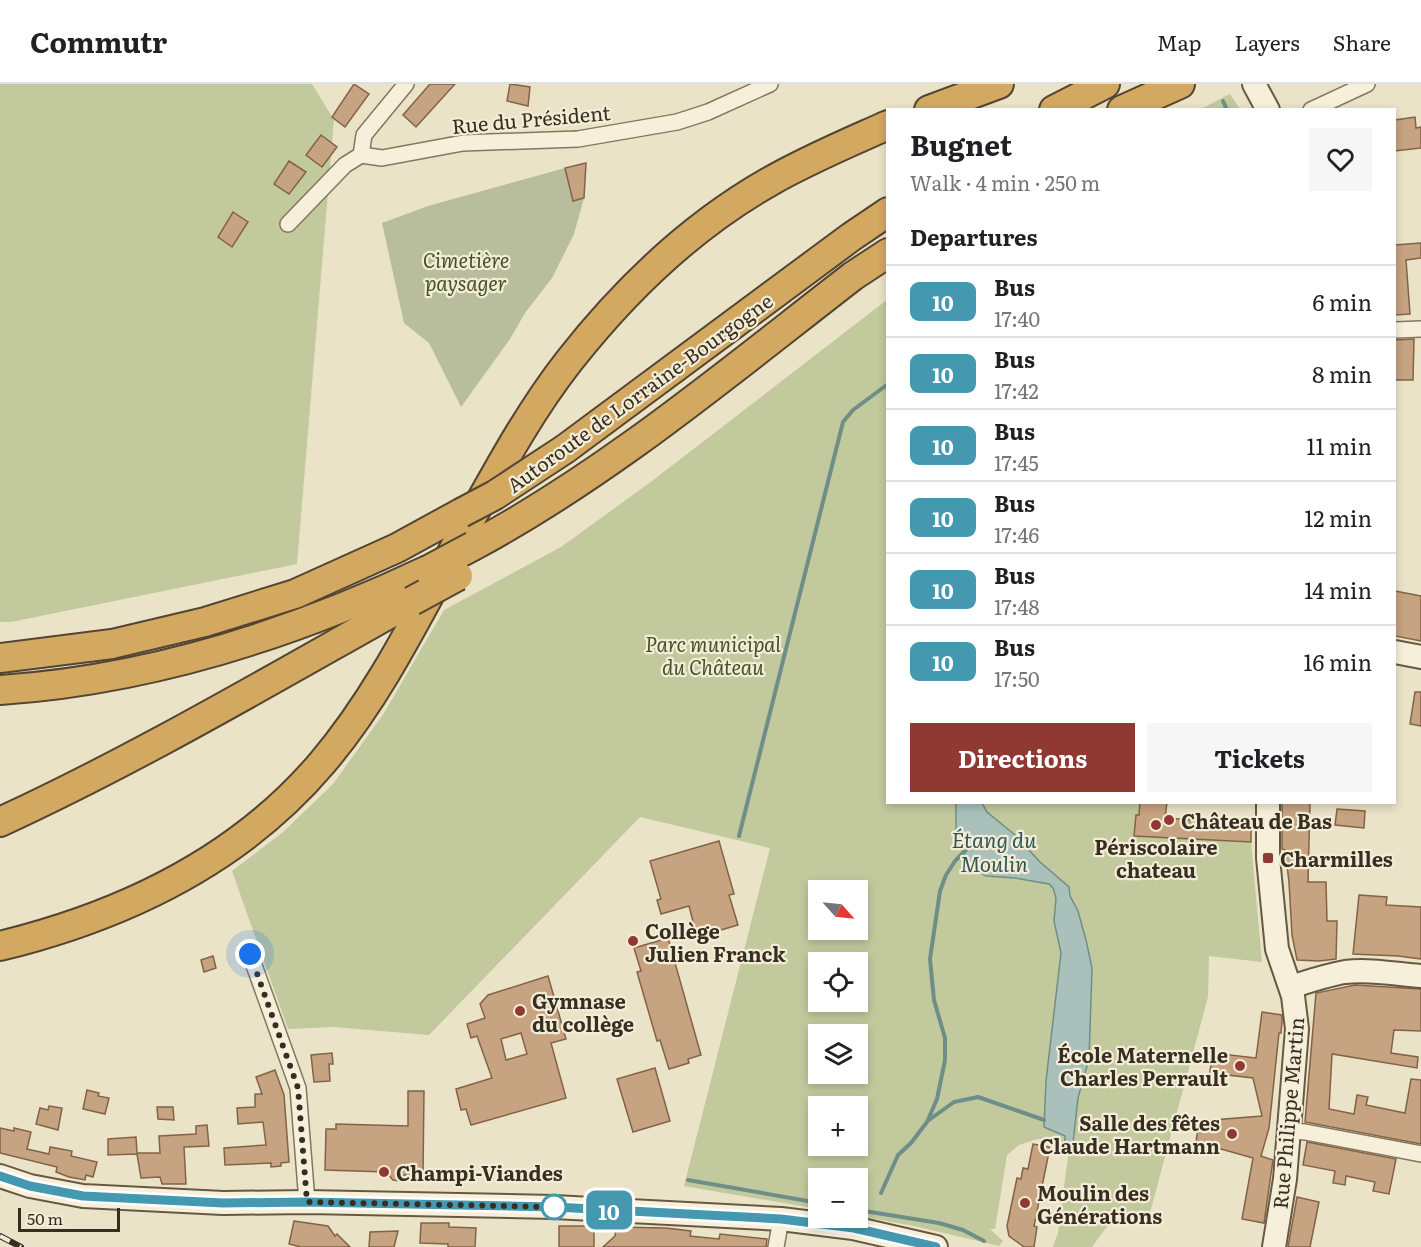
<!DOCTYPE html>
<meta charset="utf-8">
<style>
:root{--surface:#fff;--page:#f6f6f6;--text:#202124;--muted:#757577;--line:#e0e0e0;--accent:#903933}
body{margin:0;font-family:Literata,serif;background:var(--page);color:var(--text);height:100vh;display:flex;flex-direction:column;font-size:22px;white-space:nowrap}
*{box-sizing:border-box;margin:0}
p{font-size:20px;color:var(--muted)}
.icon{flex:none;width:33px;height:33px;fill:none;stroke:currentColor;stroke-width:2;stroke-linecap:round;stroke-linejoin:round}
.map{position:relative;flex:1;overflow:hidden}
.drawer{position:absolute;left:886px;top:24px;width:510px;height:696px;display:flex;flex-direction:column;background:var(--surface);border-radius:0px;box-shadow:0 3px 9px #0003}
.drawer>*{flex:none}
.badge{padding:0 12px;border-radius:9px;font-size:21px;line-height:39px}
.needle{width:39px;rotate:117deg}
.buttons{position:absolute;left:808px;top:796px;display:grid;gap:12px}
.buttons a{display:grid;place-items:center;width:60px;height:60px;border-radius:0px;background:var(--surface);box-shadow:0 3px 9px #0003;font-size:30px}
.scale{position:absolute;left:18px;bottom:15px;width:102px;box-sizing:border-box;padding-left:6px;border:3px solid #382d21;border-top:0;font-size:16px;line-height:21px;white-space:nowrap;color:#382d21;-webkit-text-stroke:4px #f3edd7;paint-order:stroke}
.you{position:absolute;width:30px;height:30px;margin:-15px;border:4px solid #fff;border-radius:50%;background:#1a73e8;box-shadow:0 0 0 9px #1a73e833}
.map>.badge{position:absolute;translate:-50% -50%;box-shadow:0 0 0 3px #fff}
h2{padding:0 24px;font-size:22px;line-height:54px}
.round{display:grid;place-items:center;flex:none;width:63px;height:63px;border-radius:0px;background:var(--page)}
.headline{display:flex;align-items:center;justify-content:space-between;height:102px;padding:0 24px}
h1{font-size:28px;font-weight:700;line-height:45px}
.primary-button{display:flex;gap:12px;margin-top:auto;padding:12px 24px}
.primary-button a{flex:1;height:69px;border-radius:0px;background:var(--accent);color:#fff;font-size:24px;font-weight:700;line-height:69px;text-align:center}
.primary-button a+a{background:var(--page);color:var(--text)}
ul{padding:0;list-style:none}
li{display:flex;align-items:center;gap:18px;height:72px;padding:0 24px;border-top:2px solid var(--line)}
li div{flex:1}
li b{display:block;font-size:22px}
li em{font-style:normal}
li .badge{min-width:66px;font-weight:700;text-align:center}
header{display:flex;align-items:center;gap:36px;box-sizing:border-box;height:84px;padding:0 30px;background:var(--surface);border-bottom:2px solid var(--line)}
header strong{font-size:28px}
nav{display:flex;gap:33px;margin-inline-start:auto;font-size:21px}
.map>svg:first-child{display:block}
.green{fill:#c1c99d;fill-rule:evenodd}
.cemetery{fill:#b8be9b}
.water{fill:#a9c0bb;stroke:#708e88;stroke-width:1.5}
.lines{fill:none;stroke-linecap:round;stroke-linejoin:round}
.stream{stroke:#708e88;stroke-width:4}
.building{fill:#c6a381;stroke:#836346;stroke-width:1.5;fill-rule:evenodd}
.street-casing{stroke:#86765f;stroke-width:18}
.secondary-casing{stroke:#685842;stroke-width:26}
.highway-casing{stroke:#544532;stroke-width:32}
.street{stroke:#f6f0db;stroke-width:15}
.secondary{stroke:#f6f0db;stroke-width:22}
.highway{stroke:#d3a961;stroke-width:28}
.rail-casing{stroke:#382d21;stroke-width:6}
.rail{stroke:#f3edd7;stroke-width:4;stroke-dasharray:11;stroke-linecap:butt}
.highway-bridge-casing{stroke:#544532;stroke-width:32;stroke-linecap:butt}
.highway-bridge{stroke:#d3a961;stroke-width:28}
.line-casing{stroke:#fff;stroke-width:14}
.line{stroke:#4499b1;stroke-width:9}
.walk{stroke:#382d21;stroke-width:6;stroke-dasharray:0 10.8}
.poi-dot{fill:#903933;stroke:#f3edd7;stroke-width:2}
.stop-dot{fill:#fff;stroke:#4499b1;stroke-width:3}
.labels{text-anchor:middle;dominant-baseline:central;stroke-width:4.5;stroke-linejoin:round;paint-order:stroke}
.street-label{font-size:20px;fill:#382d21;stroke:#f3edd7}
.park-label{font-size:20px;font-style:italic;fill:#455229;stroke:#f3edd7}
.poi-label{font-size:20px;font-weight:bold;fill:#382d21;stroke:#f3edd7;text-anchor:start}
.water-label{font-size:21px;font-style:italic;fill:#325656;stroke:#f3edd7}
</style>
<header>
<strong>Commutr</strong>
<nav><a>Map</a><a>Layers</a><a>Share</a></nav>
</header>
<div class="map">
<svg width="1421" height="1163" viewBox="0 0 1421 1163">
<rect width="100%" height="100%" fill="#ebe3c8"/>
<g class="green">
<polygon points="0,0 312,0 334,36 297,480 11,538 0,538"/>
<polygon points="1230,10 1240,25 1201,25"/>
<path d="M888 215V718L1140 719 1139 731H1136L1135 752 1251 758 1262 878 1209 872 1208 913 1148 1136 1116 1130 1092 1163H1053L1058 1149 1068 1073 1067 1064 1039 1055 1034 1056 1019 1061 1007 1071 995 1145H990L1003 1157 999 1162 914 1142 858 1132V1095H819V1125L684 1102 770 764 640 733 429 951 333 943 288 945 232 787 282 749 333 700 384 629 444 526 561 463 652 397ZM819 807H858V846H819ZM819 879H858V918H819ZM819 951H858V990H819ZM819 1023H858V1062H819Z"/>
</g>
<polygon class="cemetery" points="565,84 573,116 584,114 574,150 552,194 525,229 510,255 461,323 429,259 404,239 382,139 428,122"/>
<polygon class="water" points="956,719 982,719 987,728 1015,751 1040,778 1069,803 1070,812 1078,827 1086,856 1092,884 1089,975 1078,1014 1073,1059 1065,1058 1065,1052 1044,1043 1046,997 1061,869 1054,837 1056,814 1053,804 1049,800 1015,794 986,792 976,786 960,764 956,751"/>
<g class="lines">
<g class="stream">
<polyline points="1223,17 1227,26"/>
<polyline points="739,752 843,338 853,326 888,300"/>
<polyline points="929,1036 954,1018 978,1013 1044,1036"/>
<polyline points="688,1096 819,1119"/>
<polyline points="881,1109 898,1071 911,1059 927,1038 937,1015 945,976 945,954 934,916 930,875 940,807 946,791 955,777 966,766"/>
<polyline points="858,1126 939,1139 963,1146 984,1157"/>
</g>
</g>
<g class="building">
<polygon points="354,0 369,10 345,43 332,33"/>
<polygon points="430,0 455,0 416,43 403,31"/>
<polygon points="510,0 530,3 528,22 507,17"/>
<polygon points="1415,33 1416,44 1421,43 1421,64 1395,67 1395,36"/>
<polygon points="321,51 337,63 322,83 306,71"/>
<polygon points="289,77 306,88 289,110 274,100"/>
<polygon points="586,79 584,114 573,117 565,84"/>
<polygon points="233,128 248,138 232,163 218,153"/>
<polygon points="1421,159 1421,174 1406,176 1410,230 1395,231 1395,161"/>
<polygon points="1414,255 1413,296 1395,296 1395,256"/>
<polygon points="1395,507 1421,512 1421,557 1395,552"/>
<polygon points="1415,608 1421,608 1421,642 1410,640"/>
<polygon points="1140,718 1167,718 1165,734 1251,740 1251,758 1134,752 1136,731 1139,731"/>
<polygon points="1282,718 1310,718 1308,798 1326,798 1327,837 1337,837 1336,875 1319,877 1297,876 1292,851 1289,798 1285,766 1282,765"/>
<polygon points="1337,725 1365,727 1364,744 1335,741"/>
<polygon points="719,757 734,810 729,811 738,841 697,853 689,822 661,830 657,816 661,815 650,777"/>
<polygon points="1359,811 1387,813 1386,821 1421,823 1421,875 1398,872 1353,870"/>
<polygon points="668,854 701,971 688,975 689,979 669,985 660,956 657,957 637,888 641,887 634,864"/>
<polygon points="213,872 216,884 204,888 201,876"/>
<path d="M548 892 566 955 551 959 566 1014 471 1041 466 1025 461 1026 456 1005 492 994 477 952 471 954 467 940 485 934 480 920 488 911ZM521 949 527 970 506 976 501 955Z"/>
<polygon points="1355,901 1421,905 1421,947 1394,946 1391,969 1418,973 1417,984 1332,970 1329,1025 1354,1030 1357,1011 1368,1013 1366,1021 1405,1029 1411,995 1421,996 1421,1060 1305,1038 1316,909"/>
<polygon points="1262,928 1282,931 1282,937 1281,949 1279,949 1269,1044 1261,1072 1273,1076 1264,1139 1242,1135 1253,1074 1196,1058 1199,1037 1262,1032 1253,994 1210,989 1210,987 1213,969 1256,974"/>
<polygon points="332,969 333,980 329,980 330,997 314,998 311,971"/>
<polygon points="655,984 670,1037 633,1048 617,995"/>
<polygon points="275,986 284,1011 289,1078 281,1079 281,1082 271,1083 271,1079 225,1081 224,1064 266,1061 263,1038 238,1040 237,1024 255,1023 255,1010 262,1010 256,993"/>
<polygon points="87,1006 99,1009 98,1012 109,1014 105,1030 83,1025"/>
<polygon points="408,1007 424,1007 423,1091 404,1091 400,1097 393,1096 386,1088 325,1086 326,1045 336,1045 336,1040 408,1042"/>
<polygon points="49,1022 62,1024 58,1046 36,1040 40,1024 48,1026"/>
<polygon points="157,1023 173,1023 174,1036 158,1035"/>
<polygon points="207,1041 209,1062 184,1063 186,1100 162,1100 160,1093 141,1094 137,1070 108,1071 108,1055 136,1053 137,1069 160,1069 159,1052 196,1050 196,1042"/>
<polygon points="0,1044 14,1047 14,1044 31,1048 27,1065 49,1070 50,1063 72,1067 71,1072 97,1078 93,1093 86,1091 85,1096 69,1093 56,1088 57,1083 0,1069"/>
<polygon points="1307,1058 1396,1075 1389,1110 1373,1107 1375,1098 1346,1092 1345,1101 1333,1099 1335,1087 1303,1081"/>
<polygon points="1033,1060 1050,1063 1034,1142 1037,1143 1034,1163 1024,1163 1009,1152 1007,1142 1017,1094 1021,1095 1023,1084 1028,1085"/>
<polygon points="1297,1113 1319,1118 1310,1163 1288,1163"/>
<polygon points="294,1137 328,1142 335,1152 337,1150 350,1163 301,1163 289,1160"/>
<polygon points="421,1139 449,1139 449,1143 476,1144 475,1163 448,1163 448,1160 420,1159"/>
<rect x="559" y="1142" width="35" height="21"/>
<polygon points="616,1143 666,1144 691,1147 690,1152 719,1155 720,1150 767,1155 766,1163 603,1163 615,1152"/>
<polygon points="398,1147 394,1163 369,1163 370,1148"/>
</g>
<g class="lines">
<g class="street-casing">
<g id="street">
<polyline points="1311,26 1367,0"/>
<polyline points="361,71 382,74 463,59 578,55 677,38 708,28 770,0"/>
<polyline points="361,71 364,51 406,0"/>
<polyline points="288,140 345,81 361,71"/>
<polyline points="1395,246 1421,245"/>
<polyline points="250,870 298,1004 307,1118"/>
<polyline points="1289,1047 1305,1048 1421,1070"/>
<polyline points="776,1163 781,1135"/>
</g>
</g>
<g class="secondary-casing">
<g id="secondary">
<polyline points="1254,0 1268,26"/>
<polyline points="1395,568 1421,573"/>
<polyline points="1268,718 1268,774 1277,865 1293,912 1297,945 1285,1095 1274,1163"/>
<path d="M1291 903C1309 897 1327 891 1345 888 1370 885 1396 890 1421 892"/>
<polyline points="0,1092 30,1102 83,1112 223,1119 307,1118 554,1123 781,1135 853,1144 936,1163"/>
</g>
</g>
<g class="highway-casing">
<g id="highway">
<polyline points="929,26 999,0"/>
<polyline points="1054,26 1105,0"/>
<polyline points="1122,26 1180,0"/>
<polyline points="565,365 851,153 888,128"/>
<path d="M473 462C610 388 730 287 853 192L888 169"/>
<polyline points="0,574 112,560 205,538 295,510 397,464 461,429"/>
<path d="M0 606C150 596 293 550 428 486"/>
<path d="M0 738C141 673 276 593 412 517"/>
<path d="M0 862C123 832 239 777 322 679 379 612 418 531 460 454 494 394 526 332 569 277 624 207 690 143 769 98 807 76 848 59 888 41"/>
</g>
</g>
<use href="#street" class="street"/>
<use href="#secondary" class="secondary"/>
<use href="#highway" class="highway"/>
<g class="rail-casing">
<polyline id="rail" points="0,1152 21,1163"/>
</g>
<use href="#rail" class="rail"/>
<g class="highway-bridge-casing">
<g id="highway-bridge">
<polyline points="461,429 495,411 565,365"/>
<polyline points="428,486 473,462"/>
<polyline points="412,517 458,492"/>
</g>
</g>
<use href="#highway-bridge" class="highway-bridge"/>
</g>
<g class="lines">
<g class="line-casing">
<polyline id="line" points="0,1092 30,1102 83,1112 223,1119 307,1118 554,1123 781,1135 854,1144 936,1163"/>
</g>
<use href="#line" class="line"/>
<polyline class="walk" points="250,870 298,1004 307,1118 554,1123"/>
</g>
<g class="poi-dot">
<circle cx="1169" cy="736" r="6"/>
<circle cx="1156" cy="741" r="6"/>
<rect x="1262" y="768" width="12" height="12" rx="3"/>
<circle cx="633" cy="857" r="6"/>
<circle cx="520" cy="927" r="6"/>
<circle cx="1240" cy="982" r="6"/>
<circle cx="1232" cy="1050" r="6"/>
<circle cx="384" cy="1088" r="6"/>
<circle cx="1025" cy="1119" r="6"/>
</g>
<circle class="stop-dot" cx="554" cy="1123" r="12"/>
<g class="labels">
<g class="street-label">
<text transform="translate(531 34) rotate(-5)">Rue du Président</text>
<text transform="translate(639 308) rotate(-36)">Autoroute de Lorraine-Bourgogne</text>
<text transform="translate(1287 1029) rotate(-85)">Rue Philippe Martin</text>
</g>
<g class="park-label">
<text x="466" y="175">Cimetière<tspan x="466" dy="23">paysager</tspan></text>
<text x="713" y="559">Parc municipal<tspan x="713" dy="23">du Château</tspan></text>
</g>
<g class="poi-label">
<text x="1181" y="736">Château de Bas</text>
<text x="1156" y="762" text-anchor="middle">Périscolaire<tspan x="1156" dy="23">chateau</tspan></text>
<text x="1280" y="774">Charmilles</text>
<text x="645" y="846">Collège<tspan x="645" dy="23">Julien Franck</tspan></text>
<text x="532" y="916">Gymnase<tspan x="532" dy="23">du collège</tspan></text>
<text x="1228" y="970" text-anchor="end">École Maternelle<tspan x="1228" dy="23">Charles Perrault</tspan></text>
<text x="1220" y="1038" text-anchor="end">Salle des fêtes<tspan x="1220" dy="23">Claude Hartmann</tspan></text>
<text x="396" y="1088">Champi-Viandes</text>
<text x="1037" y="1108">Moulin des<tspan x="1037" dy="23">Générations</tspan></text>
</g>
<g class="water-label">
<text x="994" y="754">Étang du<tspan x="994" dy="24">Moulin</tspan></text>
</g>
</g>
</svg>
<div class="buttons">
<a><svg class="needle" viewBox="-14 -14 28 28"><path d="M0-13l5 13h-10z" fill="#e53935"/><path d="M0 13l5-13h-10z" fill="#757577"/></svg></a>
<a><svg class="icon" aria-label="locate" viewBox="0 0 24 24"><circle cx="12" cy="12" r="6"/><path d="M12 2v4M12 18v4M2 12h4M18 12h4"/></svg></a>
<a><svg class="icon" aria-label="layers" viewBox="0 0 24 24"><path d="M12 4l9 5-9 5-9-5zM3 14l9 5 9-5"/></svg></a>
<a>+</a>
<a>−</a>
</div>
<div class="scale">50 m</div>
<div class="you" style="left:250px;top:870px"></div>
<b class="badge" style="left:609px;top:1126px;background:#4499b1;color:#fff">10</b>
<section class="drawer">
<div class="headline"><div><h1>Bugnet</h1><p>Walk · 4 min · 250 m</p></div><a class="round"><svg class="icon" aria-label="heart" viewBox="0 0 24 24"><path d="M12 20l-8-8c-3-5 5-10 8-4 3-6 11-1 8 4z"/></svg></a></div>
<h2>Departures</h2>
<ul>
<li><span class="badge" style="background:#4499b1;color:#fff">10</span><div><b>Bus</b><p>17:40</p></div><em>6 min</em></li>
<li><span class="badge" style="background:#4499b1;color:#fff">10</span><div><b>Bus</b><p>17:42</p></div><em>8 min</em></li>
<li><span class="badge" style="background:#4499b1;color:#fff">10</span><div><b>Bus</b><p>17:45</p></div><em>11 min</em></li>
<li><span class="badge" style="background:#4499b1;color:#fff">10</span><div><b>Bus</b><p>17:46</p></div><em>12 min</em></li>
<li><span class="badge" style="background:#4499b1;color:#fff">10</span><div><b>Bus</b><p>17:48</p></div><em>14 min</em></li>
<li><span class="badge" style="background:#4499b1;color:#fff">10</span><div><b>Bus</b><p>17:50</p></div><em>16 min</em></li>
</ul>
<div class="primary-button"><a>Directions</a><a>Tickets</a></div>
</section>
</div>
